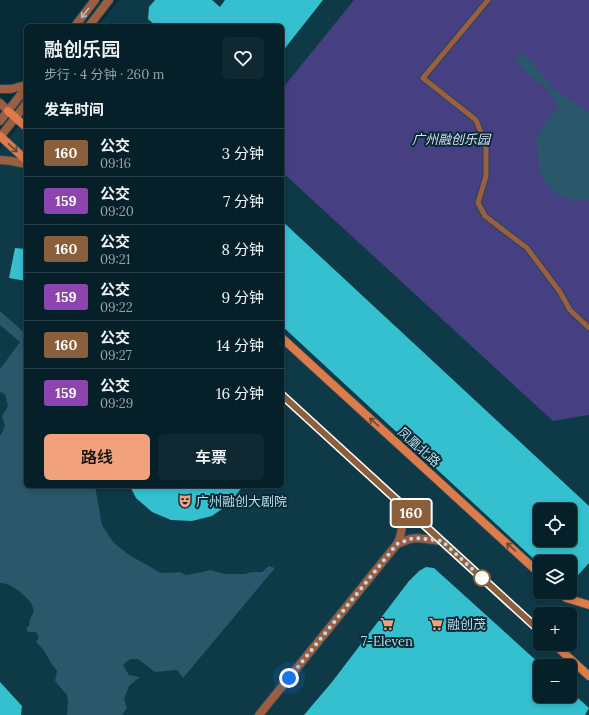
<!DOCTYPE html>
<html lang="zh">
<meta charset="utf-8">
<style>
:root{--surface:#06202a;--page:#0f2832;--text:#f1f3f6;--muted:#98a3a8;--line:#273e47;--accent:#f1a17c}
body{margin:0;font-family:Lora,"Noto Sans SC",serif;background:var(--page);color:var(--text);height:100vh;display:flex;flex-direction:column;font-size:15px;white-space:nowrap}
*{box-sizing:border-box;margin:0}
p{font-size:13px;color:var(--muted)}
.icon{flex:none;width:22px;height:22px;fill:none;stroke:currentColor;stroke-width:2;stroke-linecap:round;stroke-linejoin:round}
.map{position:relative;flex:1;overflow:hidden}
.details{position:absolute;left:24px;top:24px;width:260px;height:464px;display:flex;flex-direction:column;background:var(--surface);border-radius:6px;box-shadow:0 2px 6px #0003,0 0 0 1px var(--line)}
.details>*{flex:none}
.badge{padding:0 8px;border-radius:3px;font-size:14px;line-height:26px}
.controls{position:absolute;left:533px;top:503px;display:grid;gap:8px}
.controls a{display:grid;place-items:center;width:44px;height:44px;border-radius:6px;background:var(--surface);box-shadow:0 2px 6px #0003,0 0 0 1px var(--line);font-size:20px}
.you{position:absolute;width:20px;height:20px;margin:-10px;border:3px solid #fff;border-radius:50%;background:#1a73e8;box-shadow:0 0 0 6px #1a73e833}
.map>.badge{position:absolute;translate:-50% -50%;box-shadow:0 0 0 2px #fff}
h2{padding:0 20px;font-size:15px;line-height:36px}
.round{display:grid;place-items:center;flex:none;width:42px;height:42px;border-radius:6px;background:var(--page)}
.overview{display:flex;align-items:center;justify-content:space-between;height:68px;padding:0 20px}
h1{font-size:19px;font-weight:600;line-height:30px}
.cta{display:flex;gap:8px;margin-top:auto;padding:8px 20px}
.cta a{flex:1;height:46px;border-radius:6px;background:var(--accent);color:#111;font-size:16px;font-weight:600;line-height:46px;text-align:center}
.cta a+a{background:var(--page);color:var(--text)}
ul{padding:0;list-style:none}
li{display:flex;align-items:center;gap:12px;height:48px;padding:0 20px;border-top:1px solid var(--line)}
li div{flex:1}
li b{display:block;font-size:15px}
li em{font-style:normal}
li .badge{min-width:44px;font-weight:700;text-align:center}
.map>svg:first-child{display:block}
.built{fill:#0e3947;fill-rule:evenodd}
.green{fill:#463f82}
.water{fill:#2a5769}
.building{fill:#35c0cf;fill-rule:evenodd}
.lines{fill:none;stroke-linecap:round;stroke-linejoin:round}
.pedestrian-casing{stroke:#254754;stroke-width:7}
.tertiary-casing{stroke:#254754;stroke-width:10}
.secondary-casing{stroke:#254754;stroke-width:10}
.pedestrian{stroke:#9c5e41;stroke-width:5}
.tertiary{stroke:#9c5e41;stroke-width:8}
.secondary{stroke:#de7b4a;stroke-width:8}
.oneway{stroke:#b5bcbe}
.oneway2{stroke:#5e4b3f}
.line-casing{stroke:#fff;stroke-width:9}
.line{stroke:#8b5e3c;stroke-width:6}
.walk{stroke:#bddbe8;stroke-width:4;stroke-dasharray:0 7.2}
.stop-dot{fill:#fff;stroke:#8b5e3c;stroke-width:2}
.labels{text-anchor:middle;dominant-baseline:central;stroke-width:4;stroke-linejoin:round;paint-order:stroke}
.park-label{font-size:13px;font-style:italic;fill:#dfdff8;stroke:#082b38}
.street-label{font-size:13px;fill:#bddbe8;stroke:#082b38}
.poi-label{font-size:13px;fill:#bddbe8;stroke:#082b38;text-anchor:start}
</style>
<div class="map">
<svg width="589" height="715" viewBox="0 0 589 715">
<rect width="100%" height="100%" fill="#082b38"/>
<path class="built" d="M119 0H589V715H0V149L26 117V486H282V26H98ZM540 510H570V540H540ZM540 562H570V592H540ZM540 614H570V644H540ZM540 666H570V696H540Z"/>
<polygon class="green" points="354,0 589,0 589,415 553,421 282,172 282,89"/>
<g class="water">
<polygon points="520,52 532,62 554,89 589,113 589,200 572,200 558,195 548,186 540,174 536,137 558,106 549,91 529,75 515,59"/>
<path d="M0 311 26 334 24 351 26 368V486H95L102 525 113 542 129 555 161 573 180 572 186 575 197 573 211 570 225 574H244L253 572H262L269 566 275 568 183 678 177 670 155 672 138 659H130L123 665 129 675 140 677 129 686 124 699 127 708 122 715H67L68 701 67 695 55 681 57 671 51 663 43 649 36 642 39 638 36 632H28L26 628 29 626 30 619 34 611C33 608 32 604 30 602 23 593 11 583 0 583V436L5 426 2 416 8 406 5 394 0 392V369L20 342 0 325Z"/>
</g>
<g class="building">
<polygon points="155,0 212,0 220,7 225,0 323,0 282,52 282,26 156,26 148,19 149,7"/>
<path d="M282 221 589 506V563L570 584V562H537L282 326ZM540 510H570V540H540Z"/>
<polygon points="15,248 26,249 26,281 9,278"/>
<polygon points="130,486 243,486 229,504 212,516 192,521 171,520 152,512 136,498"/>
<polygon points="426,567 434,568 540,664 540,696 570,696 570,691 589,708 585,715 304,715 332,682 409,581 419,571"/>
<polygon points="0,682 22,706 21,715 0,715"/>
</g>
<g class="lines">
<g class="pedestrian-casing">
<polyline id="pedestrian" points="488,0 423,78 476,120 486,145 486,176 478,203 485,216 527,248 560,292 570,310 589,328"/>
</g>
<g class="tertiary-casing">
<g id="tertiary">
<polyline points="75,26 95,0"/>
<polyline points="89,26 109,0"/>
<polyline points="0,89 11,89 26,85"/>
<polyline points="0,103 8,111"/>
<polyline points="0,121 26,88"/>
<polyline points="0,137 26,104"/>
<polyline points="0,160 11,161 26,164"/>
<path d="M396 499C402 515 405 529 397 544L410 539 417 538 441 541"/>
<polyline points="259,715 397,544"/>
</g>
</g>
<g class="secondary-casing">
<g id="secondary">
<polyline points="8,111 26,127"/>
<polyline points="0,136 26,160"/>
<polyline points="282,338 540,574"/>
<polyline points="282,395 540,631"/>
<polyline points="560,592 566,598 589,605"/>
<polyline points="554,644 589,676"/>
</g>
</g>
<use href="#pedestrian" class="pedestrian"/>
<use href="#tertiary" class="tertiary"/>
<use href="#secondary" class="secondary"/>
</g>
<defs><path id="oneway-shaft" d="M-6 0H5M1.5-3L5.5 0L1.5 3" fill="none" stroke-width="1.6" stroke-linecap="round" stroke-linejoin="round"/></defs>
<use class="oneway" href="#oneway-shaft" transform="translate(85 13) rotate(128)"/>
<g class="oneway2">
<use href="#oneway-shaft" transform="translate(13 148) rotate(43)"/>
<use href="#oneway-shaft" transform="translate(374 422) rotate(-138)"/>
<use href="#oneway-shaft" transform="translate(511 547) rotate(-138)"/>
</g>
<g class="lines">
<g class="line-casing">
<polyline id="line" points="282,395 540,631"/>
</g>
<use href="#line" class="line"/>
<polyline class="walk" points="289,678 397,544 410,539 417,538 442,541 485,581 482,578"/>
</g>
<defs>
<g id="theatre-bare" transform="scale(1.08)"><path d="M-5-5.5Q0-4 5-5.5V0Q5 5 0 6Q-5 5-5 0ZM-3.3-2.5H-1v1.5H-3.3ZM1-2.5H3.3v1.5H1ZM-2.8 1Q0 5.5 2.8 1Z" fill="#f1a17c" stroke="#082b38" stroke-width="2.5" paint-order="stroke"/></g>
<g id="supermarket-bare" transform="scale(1.08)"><path d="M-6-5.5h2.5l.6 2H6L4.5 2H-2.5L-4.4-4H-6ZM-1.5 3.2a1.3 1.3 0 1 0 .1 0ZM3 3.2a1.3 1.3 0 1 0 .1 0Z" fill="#f1a17c" stroke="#082b38" stroke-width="2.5" paint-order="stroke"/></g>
</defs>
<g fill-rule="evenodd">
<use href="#theatre-bare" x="185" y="501"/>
<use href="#supermarket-bare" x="387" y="624"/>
<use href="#supermarket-bare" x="436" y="624"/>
</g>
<circle class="stop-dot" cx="482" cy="578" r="8"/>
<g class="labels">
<g class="park-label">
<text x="451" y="139">广州融创乐园</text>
</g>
<g class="street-label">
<text transform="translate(419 447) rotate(42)">凤凰北路</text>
</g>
<g class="poi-label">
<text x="196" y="501">广州融创大剧院</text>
<text x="447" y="624">融创茂</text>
<text x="387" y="641" text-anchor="middle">7-Eleven</text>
</g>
</g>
</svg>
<div class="controls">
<a><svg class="icon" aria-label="locate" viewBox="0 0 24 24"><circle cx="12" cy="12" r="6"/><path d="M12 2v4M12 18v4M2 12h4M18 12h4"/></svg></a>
<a><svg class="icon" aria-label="layers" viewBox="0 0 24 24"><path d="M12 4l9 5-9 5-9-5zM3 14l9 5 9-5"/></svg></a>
<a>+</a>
<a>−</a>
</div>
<div class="you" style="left:289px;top:678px"></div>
<b class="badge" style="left:411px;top:513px;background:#8b5e3c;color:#fff">160</b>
<section class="details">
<div class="overview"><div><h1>融创乐园</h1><p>步行 · 4 分钟 · 260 m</p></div><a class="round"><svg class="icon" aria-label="heart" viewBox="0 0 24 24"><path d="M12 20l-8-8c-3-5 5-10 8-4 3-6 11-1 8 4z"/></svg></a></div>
<h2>发车时间</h2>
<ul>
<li><span class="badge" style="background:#8b5e3c;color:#fff">160</span><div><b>公交</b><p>09:16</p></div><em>3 分钟</em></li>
<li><span class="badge" style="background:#8e44ad;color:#fff">159</span><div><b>公交</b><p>09:20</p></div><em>7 分钟</em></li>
<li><span class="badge" style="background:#8b5e3c;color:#fff">160</span><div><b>公交</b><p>09:21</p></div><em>8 分钟</em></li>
<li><span class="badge" style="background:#8e44ad;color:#fff">159</span><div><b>公交</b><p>09:22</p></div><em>9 分钟</em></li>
<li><span class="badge" style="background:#8b5e3c;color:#fff">160</span><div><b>公交</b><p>09:27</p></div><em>14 分钟</em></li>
<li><span class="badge" style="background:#8e44ad;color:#fff">159</span><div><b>公交</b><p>09:29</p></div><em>16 分钟</em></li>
</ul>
<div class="cta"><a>路线</a><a>车票</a></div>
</section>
</div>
